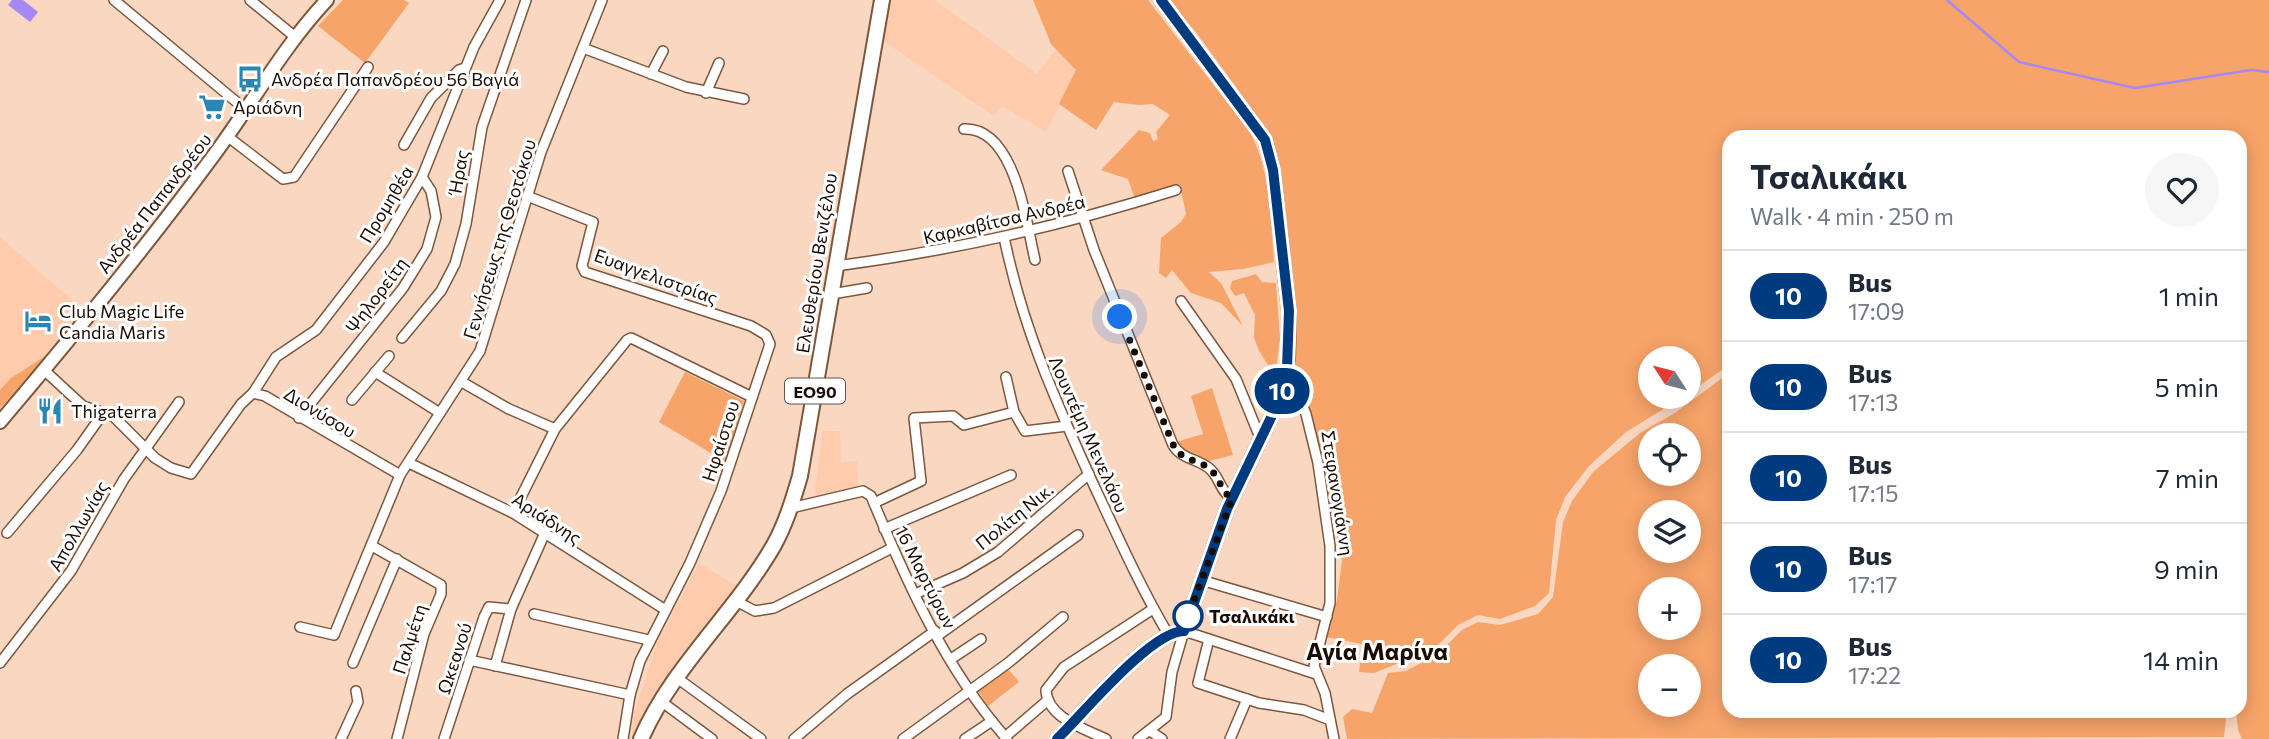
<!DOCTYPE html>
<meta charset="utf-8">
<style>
:root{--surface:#fff;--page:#f6f6f7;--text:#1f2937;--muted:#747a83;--line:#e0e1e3}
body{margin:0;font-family:Commissioner,sans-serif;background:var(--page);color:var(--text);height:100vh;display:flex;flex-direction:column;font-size:26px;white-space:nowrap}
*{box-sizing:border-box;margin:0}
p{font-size:23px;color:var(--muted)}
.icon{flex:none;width:38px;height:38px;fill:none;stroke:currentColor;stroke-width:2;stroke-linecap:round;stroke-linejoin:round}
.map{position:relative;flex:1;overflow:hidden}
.drawer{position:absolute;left:1722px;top:130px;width:525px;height:588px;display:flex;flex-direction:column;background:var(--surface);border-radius:21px;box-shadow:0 4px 18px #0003}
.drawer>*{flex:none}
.badge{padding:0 14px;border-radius:23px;font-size:24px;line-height:46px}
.needle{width:46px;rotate:306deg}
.controls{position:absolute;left:1638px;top:346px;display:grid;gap:14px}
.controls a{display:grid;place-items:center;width:63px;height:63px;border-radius:50%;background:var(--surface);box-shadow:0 4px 18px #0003;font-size:35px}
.you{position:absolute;width:35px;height:35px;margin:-18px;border:5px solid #fff;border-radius:50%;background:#1a73e8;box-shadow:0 0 0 10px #1a73e833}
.map>.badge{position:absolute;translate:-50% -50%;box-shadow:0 0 0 4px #fff}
.round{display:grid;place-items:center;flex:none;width:74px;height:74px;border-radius:37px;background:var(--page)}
.head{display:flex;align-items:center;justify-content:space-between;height:119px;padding:0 28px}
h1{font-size:33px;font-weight:700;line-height:52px}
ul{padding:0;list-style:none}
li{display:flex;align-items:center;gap:21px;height:91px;padding:0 28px;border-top:2px solid var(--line)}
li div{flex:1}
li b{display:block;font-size:26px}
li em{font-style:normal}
li .badge{min-width:77px;font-weight:700;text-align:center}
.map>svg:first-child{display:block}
.built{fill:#feccac}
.green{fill:#f7a46a;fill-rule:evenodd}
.water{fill:#a688f4}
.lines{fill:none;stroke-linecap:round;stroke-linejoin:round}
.stream{stroke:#a688f4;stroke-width:2.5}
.street-casing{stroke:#7c573e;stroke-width:12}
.secondary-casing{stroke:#7c573e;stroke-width:16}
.primary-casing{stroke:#7c573e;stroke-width:18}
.street{stroke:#fff;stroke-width:9}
.secondary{stroke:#fff;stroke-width:12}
.primary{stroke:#fff;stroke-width:14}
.line-casing{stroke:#fff;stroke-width:16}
.line{stroke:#003b80;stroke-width:10}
.walk{stroke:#1a0c03;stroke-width:7;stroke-dasharray:0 12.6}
.stop-dot{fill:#fff;stroke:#003b80;stroke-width:3.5}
.labels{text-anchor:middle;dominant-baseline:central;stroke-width:6;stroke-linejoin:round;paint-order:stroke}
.shield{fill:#fff;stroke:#5f554f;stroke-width:2}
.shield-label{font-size:16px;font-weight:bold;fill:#1a0c03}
.poi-label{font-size:18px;fill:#1a0c03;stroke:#fff;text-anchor:start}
.street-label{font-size:18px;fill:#1a0c03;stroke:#fff}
.stop-label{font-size:18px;font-weight:bold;fill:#1a0c03;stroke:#fff;text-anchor:start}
.district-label{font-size:24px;font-weight:bold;fill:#1a0c03;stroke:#fff}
</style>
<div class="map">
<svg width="2269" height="739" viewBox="0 0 2269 739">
<rect width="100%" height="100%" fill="#fad7c1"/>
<g class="built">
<polygon points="891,0 935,0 1037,74 1056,49 1076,70 1046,132 1002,106 994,116 882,40"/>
<polygon points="0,237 83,310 0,410"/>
<polygon points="823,431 840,431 841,462 857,461 858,487 822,496 814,495"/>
<polygon points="699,563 737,586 669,674 646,710 636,737 632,733 634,715 657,643"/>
</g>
<g class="green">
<polygon points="343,0 404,0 409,3 365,63 318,26"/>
<path d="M1033 0H1148L1249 131C1271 169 1270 218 1274 262L1243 269 1209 272 1221 283 1243 326 1221 303 1191 293 1172 270 1166 278 1159 273 1161 238 1181 222 1186 214 1180 185 1135 199 1128 179 1101 170 1139 130 1150 133 1153 141 1158 139 1156 132 1170 115 1153 104 1139 105 1114 102 1096 130 1059 104 1076 70 1051 44Z"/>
<path d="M1167 0H2269V739H2242L2238 730 2236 711 2240 710V136H1729V365L1689 393V359H1650V397H1683L1626 432 1589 466 1565 497 1556 520 1549 593 1535 606 1500 619 1478 615 1458 625 1434 649 1374 673 1359 672 1362 644 1326 637 1337 600 1342 561 1311 413 1302 390 1290 375C1305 300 1284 220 1274 146L1266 128 1196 32Z"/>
<polygon points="1256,274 1262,282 1276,283 1280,339 1275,376 1259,351 1254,337 1255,315 1244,293 1235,296 1230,288 1232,281"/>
<polygon points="47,355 6,402 0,408 0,390 11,378"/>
<polygon points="685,372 744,401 726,462 659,422"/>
<path d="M1729 373V710L2227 711 2224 737 1347 739 1343 717 1352 709 1372 713 1388 673 1406 671 1438 654 1462 630 1478 622 1500 625 1538 614 1553 597 1563 522 1572 501 1593 472 1640 433 1675 413ZM1650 436H1689V474H1650ZM1650 513H1689V551H1650ZM1650 590H1689V628H1650ZM1650 667H1689V705H1650Z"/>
<polygon points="1212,388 1233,455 1205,462 1180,450 1176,442 1203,434 1191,396"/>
<polygon points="1008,669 1019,682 988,706 978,691"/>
</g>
<polygon class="water" points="12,0 23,0 38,12 30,22 8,5"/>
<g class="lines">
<polyline class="stream" points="1947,0 2019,62 2135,88 2251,70 2269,72"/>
<g class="street-casing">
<g id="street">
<polyline points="114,0 245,109"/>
<polyline points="250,0 294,36"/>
<polyline points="583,48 686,87 744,99"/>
<polyline points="651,74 663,51"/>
<polyline points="706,93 719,63"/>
<path d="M964 129C1015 127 1026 222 1035 260"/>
<polyline points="227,136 283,179 294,177 368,67"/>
<polyline points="404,145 431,98 459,70 465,68"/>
<path d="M1068 171 1094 250 1173 445C1183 461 1199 458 1211 470 1220 479 1221 492 1232 499"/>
<polyline points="527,196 593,222 582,266 585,272 751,326 766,335 770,344 721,491 690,563 640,661 630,695 623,739"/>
<path d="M1004 237C1022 325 1053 395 1090 477 1115 530 1138 583 1168 634"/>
<path d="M836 266C956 250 1061 226 1176 190"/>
<polyline points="832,294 867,288"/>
<polyline points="1181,301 1236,379 1261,440"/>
<polyline points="402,338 441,291 455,264 466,224 482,127 526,0"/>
<polyline points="44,370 83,406 113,416 155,458 171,468 191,474 241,404 253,393 265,396 400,475"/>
<polyline points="375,372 440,413"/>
<polyline points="1006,377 1014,412 1025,431 1067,426"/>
<polyline points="462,382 509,409 555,429"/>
<polyline points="1284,385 1298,395 1306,414 1318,463 1330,546 1330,603 1314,666 1325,693 1334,739"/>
<polyline points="253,393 276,357 316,330 384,242 422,177 474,47 500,0"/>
<polyline points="352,400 389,356"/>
<polyline points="299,418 403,288 427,249 436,217 431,191 422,177"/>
<polyline points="409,463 513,513 664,609"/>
<polyline points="874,503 921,481 914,418 953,416 964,425 1014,412"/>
<path d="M791 508 863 491 871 496C906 581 946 670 1007 739"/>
<polyline points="513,513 555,429 627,340 631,338 752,397"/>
<polyline points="884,529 1011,475"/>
<polyline points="7,533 77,450 104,412"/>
<polyline points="372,546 441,585 441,594 424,634 397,739"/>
<polyline points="1201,580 1327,617"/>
<polyline points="915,594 963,573 998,552 1089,474"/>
<polyline points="734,600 755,611 774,608 892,548"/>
<polyline points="534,614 649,640"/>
<polyline points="300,627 334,635 400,475 480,351 541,152 602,0"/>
<polyline points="937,636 1078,535"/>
<polyline points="1209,639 1198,683 1259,703 1304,710 1330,720"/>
<polyline points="951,659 981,639"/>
<polyline points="469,660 630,695"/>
<polyline points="0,663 71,571 124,479 179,402"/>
<polyline points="353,663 397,559"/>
<polyline points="495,666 511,609"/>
<polyline points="677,678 761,739"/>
<polyline points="662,702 712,739"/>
<polyline points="1150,731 1162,739"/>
<polyline points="1005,737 1048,700"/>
<polyline points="341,739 358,702 356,691"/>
<polyline points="444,739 484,617 489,607 511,609 544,535"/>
<polyline points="794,739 847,694 935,631"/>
<polyline points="903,739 1008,663 1063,617"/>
<polyline points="965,739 992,721"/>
<path d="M1106 739C1085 729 1047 718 1046 690L1064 667 1153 609"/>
<polyline points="1138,739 1166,717 1172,672 1184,631 1316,674"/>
<polyline points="1230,739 1247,699"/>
</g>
</g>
<g class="secondary-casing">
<g id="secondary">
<path d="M0 422C73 336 144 250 211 159 251 106 281 49 327 0"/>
<path d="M1057 739C1082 715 1151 631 1184 631L1227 509 1278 403 1288 360 1289 311 1273 170 1265 140 1161 0"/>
</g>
</g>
<g class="primary-casing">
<path id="primary" d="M641 739C672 667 735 613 774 545 786 523 793 500 800 476L882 0"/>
</g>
<use href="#street" class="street"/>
<use href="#secondary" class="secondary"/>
<use href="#primary" class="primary"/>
</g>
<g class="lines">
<g class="line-casing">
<path id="line" d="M1057 739C1082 715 1151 631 1184 631L1227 509 1278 403 1287 368 1289 311 1273 170 1265 140 1161 0"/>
</g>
<use href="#line" class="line"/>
<path class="walk" d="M1120 317 1175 449C1185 461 1200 460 1211 470 1220 479 1221 491 1232 499L1188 616"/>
</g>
<defs>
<g id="bus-bare" transform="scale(2.1)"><path d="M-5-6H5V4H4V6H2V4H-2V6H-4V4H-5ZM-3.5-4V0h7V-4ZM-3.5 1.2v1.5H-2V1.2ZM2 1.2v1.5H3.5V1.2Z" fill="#2a86b3" stroke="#fff" stroke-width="2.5" paint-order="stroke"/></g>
<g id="supermarket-bare" transform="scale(2.1)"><path d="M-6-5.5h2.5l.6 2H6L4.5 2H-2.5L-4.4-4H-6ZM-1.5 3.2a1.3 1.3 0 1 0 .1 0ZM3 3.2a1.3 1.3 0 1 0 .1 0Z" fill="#2a86b3" stroke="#fff" stroke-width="2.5" paint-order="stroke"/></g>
<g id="hotel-bare" transform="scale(2.1)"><path d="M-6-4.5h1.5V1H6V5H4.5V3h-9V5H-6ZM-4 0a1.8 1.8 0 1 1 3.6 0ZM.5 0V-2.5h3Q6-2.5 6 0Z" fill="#2a86b3" stroke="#fff" stroke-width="2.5" paint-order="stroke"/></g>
<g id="restaurant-bare" transform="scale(2.1)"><path d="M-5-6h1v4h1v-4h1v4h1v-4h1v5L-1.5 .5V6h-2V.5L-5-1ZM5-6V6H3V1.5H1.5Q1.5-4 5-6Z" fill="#2a86b3" stroke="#fff" stroke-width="2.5" paint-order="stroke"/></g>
</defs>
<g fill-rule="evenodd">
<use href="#bus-bare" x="250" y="79"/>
<use href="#supermarket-bare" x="212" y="107"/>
<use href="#hotel-bare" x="38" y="321"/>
<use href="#restaurant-bare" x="50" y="411"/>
</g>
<circle class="stop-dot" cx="1188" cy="616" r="14"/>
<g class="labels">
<rect class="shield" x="785" y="378.5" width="60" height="25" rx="5"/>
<g class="shield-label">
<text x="815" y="391">ΕΟ90</text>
</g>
<g class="poi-label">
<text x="271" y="79">Ανδρέα Παπανδρέου 56 Βαγιά</text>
<text x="233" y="107">Αριάδνη</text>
<text x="59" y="311">Club Magic Life<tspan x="59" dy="21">Candia Maris</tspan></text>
<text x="71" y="411">Thigaterra</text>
</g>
<g class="street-label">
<text transform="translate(458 172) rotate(-80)">Ήρας</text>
<text transform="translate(154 203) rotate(-52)">Ανδρέα Παπανδρέου</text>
<text transform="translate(386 204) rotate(-59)">Προμηθέα</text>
<text transform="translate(1004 219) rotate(-13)">Καρκαβίτσα Ανδρέα</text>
<text transform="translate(499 239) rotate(-73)">Γεννήσεως της Θεοτόκου</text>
<text transform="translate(816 263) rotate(-81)">Ελευθερίου Βενιζέλου</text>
<text transform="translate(656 276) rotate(20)">Ευαγγελιστρίας</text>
<text transform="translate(376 295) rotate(-53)">Ψηλορείτη</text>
<text transform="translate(320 412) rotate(31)">Διονύσου</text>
<text transform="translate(1089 434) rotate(66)">Λουντέμη Μενελάου</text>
<text transform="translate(720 441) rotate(-72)">Ηφαίστου</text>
<text transform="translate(1338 493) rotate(81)">Στεφανογιάννη</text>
<text transform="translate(1014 516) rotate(-39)">Πολίτη Νικ.</text>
<text transform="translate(547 518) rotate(33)">Αριάδνης</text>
<text transform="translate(78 526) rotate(-60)">Απολλωνίας</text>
<text transform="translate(926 577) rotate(63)">16 Μαρτύρων</text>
<text transform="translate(409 639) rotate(-72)">Παλμέτη</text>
<text transform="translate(454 658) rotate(-72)">Ωκεανού</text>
</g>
<g class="stop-label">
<text x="1209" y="616">Τσαλικάκι</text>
</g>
<g class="district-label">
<text x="1377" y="650">Αγία Μαρίνα</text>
</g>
</g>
</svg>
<div class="controls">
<a><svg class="needle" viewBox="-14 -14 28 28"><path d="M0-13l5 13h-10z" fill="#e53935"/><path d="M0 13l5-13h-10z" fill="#747a83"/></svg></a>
<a><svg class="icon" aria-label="locate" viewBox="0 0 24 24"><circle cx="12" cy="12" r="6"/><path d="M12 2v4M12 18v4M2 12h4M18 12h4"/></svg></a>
<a><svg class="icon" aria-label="layers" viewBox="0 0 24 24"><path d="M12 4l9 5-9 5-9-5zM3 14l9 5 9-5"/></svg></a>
<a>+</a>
<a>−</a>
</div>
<div class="you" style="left:1120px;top:317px"></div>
<b class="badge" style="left:1282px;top:391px;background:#003b80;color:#fff">10</b>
<section class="drawer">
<div class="head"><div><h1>Τσαλικάκι</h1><p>Walk · 4 min · 250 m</p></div><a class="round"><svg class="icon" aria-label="heart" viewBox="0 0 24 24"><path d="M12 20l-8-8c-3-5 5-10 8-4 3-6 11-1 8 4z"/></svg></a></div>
<ul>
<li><span class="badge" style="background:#003b80;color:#fff">10</span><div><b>Bus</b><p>17:09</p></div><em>1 min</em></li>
<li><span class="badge" style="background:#003b80;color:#fff">10</span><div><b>Bus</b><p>17:13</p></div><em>5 min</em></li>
<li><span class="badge" style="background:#003b80;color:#fff">10</span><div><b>Bus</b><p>17:15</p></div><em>7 min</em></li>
<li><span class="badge" style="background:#003b80;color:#fff">10</span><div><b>Bus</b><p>17:17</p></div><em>9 min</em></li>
<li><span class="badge" style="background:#003b80;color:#fff">10</span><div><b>Bus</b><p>17:22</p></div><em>14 min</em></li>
</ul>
</section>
</div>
